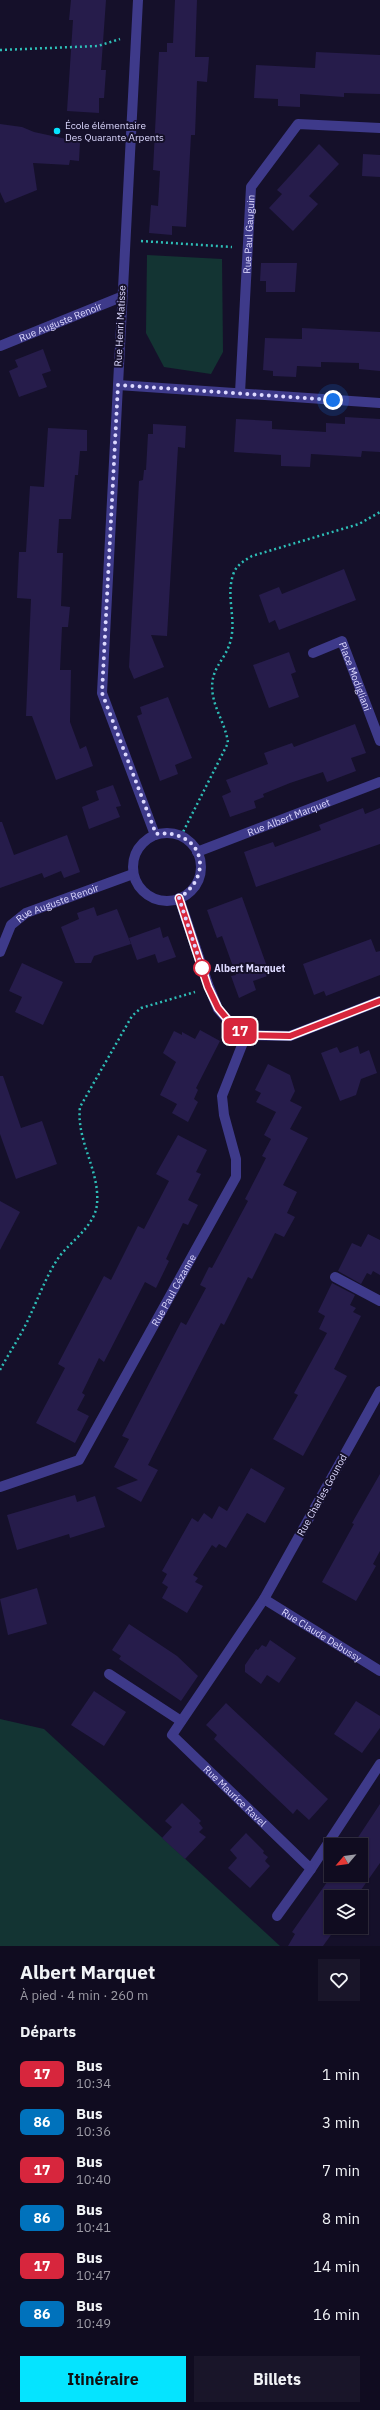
<!DOCTYPE html>
<html lang="fr">
<meta charset="utf-8">
<style>
:root{--surface:#100c20;--page:#191529;--text:#f1f3f6;--muted:#9c9ba5;--line:#302c3e;--accent:#05e4ff}
body{margin:0;font-family:"IBM Plex Sans",sans-serif;background:var(--page);color:var(--text);height:100vh;display:flex;flex-direction:column;font-size:15px;white-space:nowrap}
*{box-sizing:border-box;margin:0}
p{font-size:13px;color:var(--muted)}
.icon{flex:none;width:22px;height:22px;fill:none;stroke:currentColor;stroke-width:2;stroke-linecap:round;stroke-linejoin:round}
.map{position:relative;height:1946px;overflow:hidden}
.details{display:flex;flex-direction:column;background:var(--surface);flex:1}
.details>*{flex:none}
.badge{padding:0 8px;border-radius:6px;font-size:14px;line-height:26px}
.needle{width:26px;rotate:241deg}
.tools{position:absolute;left:324px;top:1838px;display:grid;gap:8px}
.tools a{display:grid;place-items:center;width:44px;height:44px;border-radius:0px;background:var(--surface);box-shadow:0 1px 3px #0004,0 0 0 1px var(--line);font-size:20px}
.you{position:absolute;width:20px;height:20px;margin:-10px;border:3px solid #fff;border-radius:50%;background:#1a73e8;box-shadow:0 0 0 6px #1a73e833}
.map>.badge{position:absolute;translate:-50% -50%;box-shadow:0 0 0 2px #fff}
h2{padding:0 20px;font-size:15px;line-height:36px}
.round{display:grid;place-items:center;flex:none;width:42px;height:42px;border-radius:0px;background:var(--page)}
.summary{display:flex;align-items:center;justify-content:space-between;height:68px;padding:0 20px}
h1{font-size:19px;font-weight:800;line-height:30px}
.button{display:flex;gap:8px;margin-top:auto;padding:8px 20px}
.button a{flex:1;height:46px;border-radius:0px;background:var(--accent);color:#111;font-size:16px;font-weight:800;line-height:46px;text-align:center}
.button a+a{background:var(--page);color:var(--text)}
ul{padding:0;list-style:none}
li{display:flex;align-items:center;gap:12px;height:48px;padding:0 20px}
li div{flex:1}
li b{display:block;font-size:15px}
li em{font-style:normal}
li .badge{min-width:44px;font-weight:700;text-align:center}
.map>svg:first-child{display:block}
.green{fill:#133433}
.building{fill:#261c4b}
.lines{fill:none;stroke-linecap:round;stroke-linejoin:round}
.path{stroke:#2ebeb7;stroke-width:2.5;stroke-dasharray:2 3;stroke-linecap:butt}
.minor{stroke:#3e3a8a;stroke-width:10}
.line-casing{stroke:#fff;stroke-width:9}
.line{stroke:#d7263d;stroke-width:6}
.walk{stroke:#ddd9ff;stroke-width:4;stroke-dasharray:0 7.2}
.poi-dot{fill:#05e4ff;stroke:#15102a;stroke-width:1.5}
.stop-dot{fill:#fff;stroke:#d7263d;stroke-width:2}
.labels{text-anchor:middle;dominant-baseline:central;stroke-width:4;stroke-linejoin:round;paint-order:stroke}
.poi-label{font-size:10px;fill:#ddd9ff;stroke:#15102a;text-anchor:start}
.street-label{font-size:10px;fill:#ddd9ff;stroke:#15102a}
.stop-label{font-size:10px;font-weight:bold;fill:#ddd9ff;stroke:#15102a;text-anchor:start}
</style>
<div class="map">
<svg width="380" height="1946" viewBox="0 0 380 1946">
<rect width="100%" height="100%" fill="#15102a"/>
<g class="green">
<polygon points="147,255 222,259 223,352 211,374 164,367 146,333"/>
<polygon points="0,1719 44,1729 280,1946 0,1946"/>
</g>
<g class="building">
<polygon points="71,0 106,0 101,70 106,70 104,98 99,98 99,113 67,111 73,20 69,20"/>
<polygon points="175,0 197,0 195,57 209,57 207,82 197,81 195,135 191,135 186,227 172,226 172,235 149,233 151,205 158,206 160,171 153,170 159,52 167,52 167,43 173,43"/>
<polygon points="316,52 380,55 380,94 344,93 344,97 300,94 300,107 278,106 278,99 254,98 256,65 315,68"/>
<polygon points="0,124 22,127 34,132 80,142 79,161 70,160 69,165 33,163 37,190 5,203 0,192"/>
<polygon points="319,144 339,164 309,196 318,204 293,231 269,208 282,194 277,190"/>
<polygon points="363,154 380,155 380,177 362,176"/>
<polygon points="261,263 297,263 295,292 266,292 266,281 260,281"/>
<polygon points="302,328 380,332 380,371 359,369 359,363 321,362 321,367 297,366 296,377 273,376 273,371 263,370 265,338 302,339"/>
<polygon points="43,349 51,371 42,374 47,387 19,397 9,371 18,367 15,360"/>
<polygon points="345,417 380,419 380,452 362,451 361,457 311,454 310,467 281,466 281,455 234,452 236,419 272,421 272,429 326,432 326,423 345,424"/>
<polygon points="153,424 186,426 185,448 178,447 167,636 151,635 164,667 134,679 129,667 139,481 143,480 144,470 146,470 148,434 153,434"/>
<polygon points="48,428 87,430 87,451 80,451 78,475 75,475 71,519 59,519 57,553 63,553 61,606 70,607 68,627 62,627 60,670 71,670 70,722 80,749 86,746 93,766 56,780 32,716 26,716 31,599 17,598 19,552 26,552 30,486 44,487"/>
<polygon points="344,569 356,600 279,630 275,620 269,623 259,595 279,587 282,594"/>
<polygon points="289,652 296,672 291,674 299,697 269,708 253,665"/>
<polygon points="168,697 192,758 175,765 178,774 160,781 137,716 142,714 140,707"/>
<polygon points="355,724 366,753 351,758 356,771 327,782 323,772 290,783 263,794 264,797 254,801 256,808 230,817 222,796 231,792 226,780 268,764 264,753 292,743 294,747"/>
<polygon points="113,785 121,806 116,807 120,817 89,829 82,807 99,800 96,791"/>
<polygon points="363,808 365,814 380,808 380,844 256,887 244,852 273,842 275,847 321,830 319,825"/>
<polygon points="0,822 2,822 14,855 67,835 80,872 64,878 61,871 44,878 42,873 0,888"/>
<polygon points="242,897 270,975 253,981 256,990 239,998 231,976 236,975 222,936 217,938 207,910"/>
<polygon points="94,907 97,916 117,909 131,944 94,956 91,963 75,963 61,927 79,919 77,913"/>
<polygon points="160,927 163,938 168,936 176,957 158,963 155,954 137,960 129,938"/>
<polygon points="371,939 376,952 380,951 380,975 326,996 324,991 314,995 303,964"/>
<polygon points="22,963 63,982 43,1025 15,1012 22,997 9,991"/>
<polygon points="200,1030 220,1041 196,1088 198,1090 194,1099 198,1102 188,1122 172,1113 177,1104 160,1095 176,1062 163,1053 174,1031 182,1035 182,1032 195,1039"/>
<polygon points="358,1046 360,1054 369,1050 377,1073 361,1079 356,1095 340,1101 321,1053 337,1047 340,1053"/>
<polygon points="268,1064 290,1075 295,1091 290,1101 302,1107 290,1129 308,1138 283,1185 297,1192 287,1213 295,1217 284,1237 275,1233 252,1279 248,1277 224,1325 221,1323 148,1465 158,1470 141,1502 116,1488 138,1480 114,1467 129,1439 122,1436 181,1322 186,1325 206,1288 200,1285 209,1267 212,1268 248,1201 245,1199 266,1158 262,1156 271,1139 264,1135 276,1112 256,1102 261,1093 255,1090"/>
<polygon points="0,1076 3,1076 21,1128 42,1121 57,1164 16,1179 0,1134"/>
<polygon points="178,1135 207,1150 196,1172 201,1174 188,1200 198,1205 188,1225 183,1223 166,1259 169,1261 156,1288 145,1282 104,1362 99,1358 82,1393 85,1395 77,1410 89,1416 75,1443 36,1423 65,1368 58,1364 104,1276 111,1280 138,1226 144,1229 169,1181 156,1174"/>
<polygon points="0,1201 20,1212 0,1250"/>
<polygon points="368,1234 380,1240 380,1275 373,1271 371,1275 367,1273 361,1284 338,1271 352,1243 361,1247"/>
<polygon points="332,1283 355,1295 350,1305 356,1308 353,1312 361,1316 334,1369 347,1376 303,1456 273,1439 298,1395 294,1393 327,1333 319,1329 325,1316 318,1312"/>
<polygon points="251,1468 285,1488 265,1523 247,1513 226,1548 219,1544 216,1548 212,1545 193,1575 198,1578 195,1582 203,1586 187,1613 162,1598 168,1587 162,1583 167,1574 162,1571 192,1518 198,1522 204,1513 212,1519 219,1506 227,1511"/>
<polygon points="380,1474 380,1551 373,1564 376,1566 356,1601 322,1582 354,1524 352,1523"/>
<polygon points="75,1495 77,1502 95,1496 105,1527 70,1538 69,1534 17,1550 7,1515"/>
<polygon points="37,1588 47,1624 8,1635 0,1599"/>
<polygon points="129,1624 177,1656 198,1676 181,1701 119,1659 121,1656 112,1650"/>
<polygon points="270,1640 296,1658 279,1683 267,1675 261,1684 245,1672 245,1665 256,1649 258,1650 262,1645 266,1647"/>
<polygon points="94,1691 126,1712 104,1746 71,1725"/>
<polygon points="356,1701 380,1716 380,1728 362,1753 334,1734"/>
<polygon points="226,1703 328,1799 309,1820 297,1809 293,1814 214,1739 217,1735 206,1725"/>
<polygon points="182,1803 201,1821 199,1823 203,1828 199,1832 206,1837 185,1859 162,1838 172,1827 165,1821"/>
<polygon points="380,1804 380,1863 356,1897 331,1897 331,1927 336,1928 323,1946 288,1946 295,1934 292,1932 332,1875 361,1875 361,1845 353,1845"/>
<polygon points="246,1833 264,1851 263,1853 268,1857 265,1861 270,1866 250,1888 228,1868 237,1858 230,1850"/>
</g>
<g class="lines">
<g class="path">
<polyline points="0,50 98,46 120,39"/>
<polyline points="141,241 232,247"/>
<path d="M181 836 228 743C226 726 216 712 213 696 208 667 226 662 231 639 236 618 226 596 233 575 236 565 244 561 252 556L359 524 380 512"/>
<path d="M0 1370C9 1353 20 1337 28 1320 38 1299 46 1276 59 1257 71 1241 95 1226 97 1204 100 1170 76 1141 80 1107L132 1016 141 1008 195 992"/>
</g>
<g class="minor">
<polyline points="138,0 102,693 155,835"/>
<path id="s1" d="M0 346 121 297"/>
<polyline points="118,385 380,403"/>
<path id="s2" d="M240 393 251 187 298 124 380 128"/>
<path id="s3" d="M313 653 342 641 380 741"/>
<circle cx="167" cy="867" r="34"/>
<path id="s4" d="M197 852 380 782"/>
<polyline points="179,898 209,987 218,1009 233,1026 246,1035 290,1036 380,1001"/>
<path id="s5" d="M0 952 11 925 26 913 133 874"/>
<polyline points="335,1277 380,1301"/>
<path id="s6" d="M380 1391 264 1599 172 1735 311 1869 380 1764"/>
<path id="s7" d="M0 1487 79 1460 236 1177V1159L224 1115 222 1096 246 1035"/>
<path id="s8" d="M264 1599 380 1671"/>
<polyline points="109,1674 181,1721"/>
<polyline points="277,1916 311,1869"/>
</g>
</g>
<g class="lines">
<g class="line-casing">
<polyline id="line" points="179,898 208,987 218,1008 233,1026 246,1035 290,1036 380,1001"/>
</g>
<use href="#line" class="line"/>
<path class="walk" d="M202 968 204 974 179 898C217 873 200 828 156 834L102 693 118 385 333 400"/>
</g>
<circle class="poi-dot" cx="57" cy="131" r="4"/>
<circle class="stop-dot" cx="202" cy="968" r="8"/>
<g class="labels">
<g class="poi-label">
<text x="65" y="125">École élémentaire<tspan x="65" dy="12">Des Quarante Arpents</tspan></text>
</g>
<g class="street-label">
<text stroke="none"><textPath href="#s2" startOffset="159">Rue Paul Gauguin</textPath></text>
<text stroke="none"><textPath href="#s1" startOffset="65">Rue Auguste Renoir</textPath></text>
<text transform="translate(120 326) rotate(-87)">Rue Henri Matisse</text>
<text stroke="none"><textPath href="#s3" startOffset="69">Place Modigliani</textPath></text>
<text stroke="none"><textPath href="#s4" startOffset="98">Rue Albert Marquet</textPath></text>
<text stroke="none"><textPath href="#s5" startOffset="81">Rue Auguste Renoir</textPath></text>
<text stroke="none"><textPath href="#s7" startOffset="278">Rue Paul Cézanne</textPath></text>
<text transform="translate(322 1495) rotate(-61)">Rue Charles Gounod</text>
<text stroke="none"><textPath href="#s8" startOffset="68">Rue Claude Debussy</textPath></text>
<text stroke="none"><textPath href="#s6" startOffset="490">Rue Maurice Ravel</textPath></text>
</g>
<g class="stop-label">
<text x="214" y="968">Albert Marquet</text>
</g>
</g>
</svg>
<div class="tools">
<a><svg class="needle" viewBox="-14 -14 28 28"><path d="M0-13l5 13h-10z" fill="#e53935"/><path d="M0 13l5-13h-10z" fill="#9c9ba5"/></svg></a>
<a><svg class="icon" aria-label="layers" viewBox="0 0 24 24"><path d="M12 4l9 5-9 5-9-5zM3 14l9 5 9-5"/></svg></a>
</div>
<div class="you" style="left:333px;top:400px"></div>
<b class="badge" style="left:240px;top:1031px;background:#d7263d;color:#fff">17</b>
</div>
<section class="details">
<div class="summary"><div><h1>Albert Marquet</h1><p>À pied · 4 min · 260 m</p></div><a class="round"><svg class="icon" aria-label="heart" viewBox="0 0 24 24"><path d="M12 20l-8-8c-3-5 5-10 8-4 3-6 11-1 8 4z"/></svg></a></div>
<h2>Départs</h2>
<ul>
<li><span class="badge" style="background:#d7263d;color:#fff">17</span><div><b>Bus</b><p>10:34</p></div><em>1 min</em></li>
<li><span class="badge" style="background:#0072bc;color:#fff">86</span><div><b>Bus</b><p>10:36</p></div><em>3 min</em></li>
<li><span class="badge" style="background:#d7263d;color:#fff">17</span><div><b>Bus</b><p>10:40</p></div><em>7 min</em></li>
<li><span class="badge" style="background:#0072bc;color:#fff">86</span><div><b>Bus</b><p>10:41</p></div><em>8 min</em></li>
<li><span class="badge" style="background:#d7263d;color:#fff">17</span><div><b>Bus</b><p>10:47</p></div><em>14 min</em></li>
<li><span class="badge" style="background:#0072bc;color:#fff">86</span><div><b>Bus</b><p>10:49</p></div><em>16 min</em></li>
</ul>
<div class="button"><a>Itinéraire</a><a>Billets</a></div>
</section>
